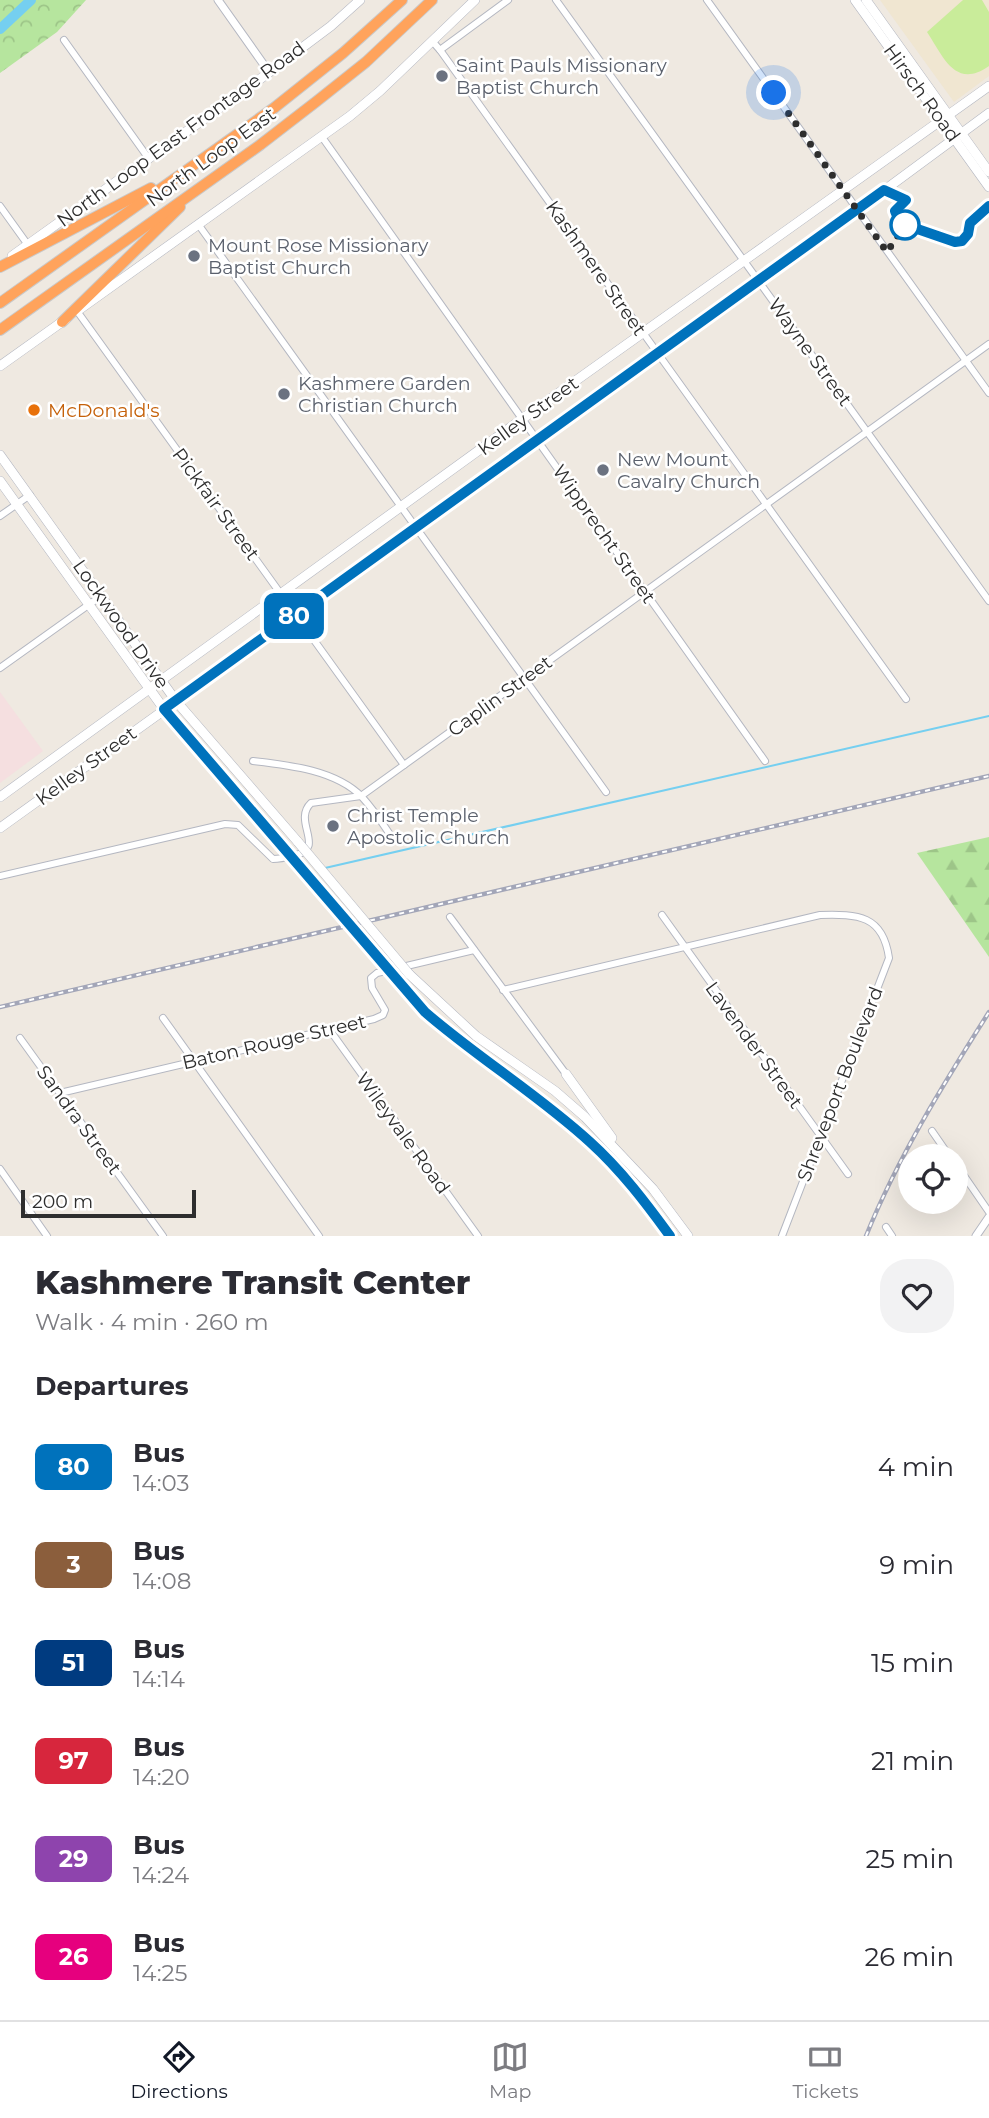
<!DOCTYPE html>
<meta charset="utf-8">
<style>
:root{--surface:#fff;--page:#f2f2f3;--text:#2b2b33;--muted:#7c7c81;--line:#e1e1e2;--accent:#111827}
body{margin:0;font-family:Montserrat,sans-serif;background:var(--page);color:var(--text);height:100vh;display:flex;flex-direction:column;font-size:26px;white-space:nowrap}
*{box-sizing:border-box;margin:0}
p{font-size:23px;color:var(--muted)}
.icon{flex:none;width:38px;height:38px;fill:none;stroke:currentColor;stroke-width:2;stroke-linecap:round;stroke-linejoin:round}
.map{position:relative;height:1236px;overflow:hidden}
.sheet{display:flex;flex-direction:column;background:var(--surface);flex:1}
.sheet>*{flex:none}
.badge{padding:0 14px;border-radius:10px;font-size:24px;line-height:46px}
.buttons{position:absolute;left:898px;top:1144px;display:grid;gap:14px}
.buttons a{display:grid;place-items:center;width:70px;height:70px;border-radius:50%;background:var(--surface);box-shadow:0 7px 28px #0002;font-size:35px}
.scale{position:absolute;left:21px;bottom:18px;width:175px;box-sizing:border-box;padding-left:7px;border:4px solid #2e2e2e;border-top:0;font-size:19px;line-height:24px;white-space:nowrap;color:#2e2e2e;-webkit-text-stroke:5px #fff;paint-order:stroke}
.you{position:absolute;width:35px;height:35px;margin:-18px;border:5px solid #fff;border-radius:50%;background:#1a73e8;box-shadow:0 0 0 10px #1a73e833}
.map>.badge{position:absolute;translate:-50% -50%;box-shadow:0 0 0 4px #fff}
h2{padding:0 35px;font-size:26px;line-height:63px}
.round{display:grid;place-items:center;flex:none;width:74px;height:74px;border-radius:28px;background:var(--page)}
.summary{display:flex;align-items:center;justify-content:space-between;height:119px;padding:0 35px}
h1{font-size:33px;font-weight:800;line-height:52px}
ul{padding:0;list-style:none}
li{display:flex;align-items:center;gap:21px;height:98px;padding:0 35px}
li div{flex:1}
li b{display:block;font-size:26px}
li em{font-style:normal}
li .badge{min-width:77px;font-weight:700;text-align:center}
.tab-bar{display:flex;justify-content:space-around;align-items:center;height:98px;border-top:2px solid var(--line);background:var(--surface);font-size:19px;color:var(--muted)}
.tab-bar a{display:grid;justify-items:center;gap:4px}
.tab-bar .active{color:var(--accent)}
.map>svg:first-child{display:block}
.education{fill:#f0e6d1}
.medical{fill:#f5dfe0}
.forest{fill:url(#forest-firs)}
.park{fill:url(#park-crowns)}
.pitch{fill:#c9ec9a}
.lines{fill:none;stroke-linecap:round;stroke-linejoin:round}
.stream{stroke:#75cff0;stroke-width:2}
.river{stroke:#75cff0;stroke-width:10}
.minor-casing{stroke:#b4b7c1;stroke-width:8}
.tertiary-casing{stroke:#b4b7c1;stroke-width:9}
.secondary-casing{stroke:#b4b7c1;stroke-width:10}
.motorway-casing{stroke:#c9c9c9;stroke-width:12}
.minor{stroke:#fff;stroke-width:6}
.tertiary{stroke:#fff;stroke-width:7}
.secondary{stroke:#fff;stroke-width:9}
.motorway{stroke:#ffa35c;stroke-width:10}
.rail-casing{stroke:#a3a6b8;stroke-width:4.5}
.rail{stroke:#fff;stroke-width:2;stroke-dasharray:5;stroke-linecap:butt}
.secondary-bridge-casing{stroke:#b4b7c1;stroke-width:10;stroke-linecap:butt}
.secondary-bridge{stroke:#fff;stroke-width:9}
.line-casing{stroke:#fff;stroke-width:16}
.line{stroke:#0072bc;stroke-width:10}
.walk{stroke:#2e2e2e;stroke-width:7;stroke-dasharray:0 12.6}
.worship-dot{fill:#6b7280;stroke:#fff;stroke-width:2.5}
.stop-dot{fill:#fff;stroke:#0072bc;stroke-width:3.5}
.food-dot{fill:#e8710a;stroke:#fff;stroke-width:2.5}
.labels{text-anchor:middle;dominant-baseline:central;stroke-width:5;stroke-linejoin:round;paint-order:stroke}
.worship-label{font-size:19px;fill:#5b616d;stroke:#fff;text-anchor:start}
.street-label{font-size:19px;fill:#2e2e2e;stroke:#fff}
.food-label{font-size:19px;fill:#c56008;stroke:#fff;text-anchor:start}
</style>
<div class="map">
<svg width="989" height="1236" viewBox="0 0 989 1236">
<defs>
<pattern id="forest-firs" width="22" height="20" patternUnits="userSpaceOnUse" patternTransform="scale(1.75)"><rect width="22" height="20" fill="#b6e59e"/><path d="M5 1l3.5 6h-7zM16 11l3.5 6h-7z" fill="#9dc588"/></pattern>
<pattern id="park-crowns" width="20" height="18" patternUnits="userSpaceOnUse" patternTransform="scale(1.75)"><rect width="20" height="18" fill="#b6e59e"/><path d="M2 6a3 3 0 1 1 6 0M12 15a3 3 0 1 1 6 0" fill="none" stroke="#9dc588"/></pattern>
</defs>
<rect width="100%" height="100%" fill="#efe9e1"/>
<polygon class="education" points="880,0 989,0 989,76 954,102"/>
<polygon class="medical" points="0,692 43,751 0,783"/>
<polygon class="forest" points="989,837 989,957 917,853"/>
<polygon class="park" points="0,0 86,0 57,32 0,73"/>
<path class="pitch" d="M963 0H982L989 12V66C955 90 943 56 927 32Z"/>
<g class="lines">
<polyline class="stream" points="325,868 989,716"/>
<polyline class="river" points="0,29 31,0"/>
<g class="minor-casing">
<g id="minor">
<polyline points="556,0 989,601"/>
<polyline points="707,0 989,393"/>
<polyline points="64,40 149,159"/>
<polyline points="433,42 440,50 906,699"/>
<polyline points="440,50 508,0"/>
<polyline points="322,137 765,761"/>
<polyline points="0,206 28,245"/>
<polyline points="198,224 606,792"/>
<polyline points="77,311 404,765"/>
<polyline points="0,516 30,495"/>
<polyline points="0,668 101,596"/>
<path d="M253 761C288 765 336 770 362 797 372 808 381 821 389 833"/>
<path d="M0 876 225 824 238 825 273 859C281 859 288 857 296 855 326 848 292 821 311 803L361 796 989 344"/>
<polyline points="662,915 848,1174"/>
<polyline points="450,917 566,1074"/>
<path d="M503 990 820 915C858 914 883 915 889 958L782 1236"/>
<polyline points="163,1018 319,1236"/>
<polyline points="329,1029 478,1236"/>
<polyline points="20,1038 163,1236"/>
<polyline points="60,1093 374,1019 383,1015 385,1010 372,988 371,978 377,973 474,950"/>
<polyline points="932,1131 950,1157"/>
<polyline points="956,1164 989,1212"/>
<polyline points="0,1169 47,1236"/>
<polyline points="886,1227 892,1236"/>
</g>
</g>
<g class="tertiary-casing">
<g id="tertiary">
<polyline points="218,0 269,72"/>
<polyline points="976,1236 989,1217"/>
</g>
</g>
<g class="secondary-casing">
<g id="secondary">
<polyline points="855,0 989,187"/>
<polyline points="866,0 989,172"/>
<polyline points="12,256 267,74 331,26 360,0"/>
<polyline points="80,309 350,116 380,91 475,0"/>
<polyline points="0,366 66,319"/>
<polyline points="0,455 176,701 298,842"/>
<polyline points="0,481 164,709 282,846"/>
<polyline points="0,797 522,419 989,86"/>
<polyline points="0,828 760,282 989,113"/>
<polyline points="409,974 476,1036 555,1091 585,1117 653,1189 688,1236"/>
<path d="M393 977C413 999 434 1022 458 1041 501 1075 549 1104 590 1142 621 1170 646 1203 670 1236"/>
<polyline points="566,1074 612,1138"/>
</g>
</g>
<g class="motorway-casing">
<g id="motorway">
<polyline points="0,267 151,188"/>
<polyline points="0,303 274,108 343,53 402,0"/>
<polyline points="62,322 180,207"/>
<polyline points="0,330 260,145 317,101 366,62 432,0"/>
</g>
</g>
<use href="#minor" class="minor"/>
<use href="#tertiary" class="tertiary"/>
<use href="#secondary" class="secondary"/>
<use href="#motorway" class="motorway"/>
<g class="rail-casing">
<g id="rail">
<polyline points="0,1007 989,776"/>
<path d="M866 1236C898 1157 944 1083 989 1012"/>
</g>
</g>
<use href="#rail" class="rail"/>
<g class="secondary-bridge-casing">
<g id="secondary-bridge">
<polyline points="298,842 409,974"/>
<polyline points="282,846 393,977"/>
</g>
</g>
<use href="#secondary-bridge" class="secondary-bridge"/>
</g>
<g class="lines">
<g class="line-casing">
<path id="line" d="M670 1236C646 1203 621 1170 590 1142 539 1095 478 1058 425 1012L164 709 884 190 906 200 895 211 900 223 955 242 962 241 968 234 970 223 989 206"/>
</g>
<use href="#line" class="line"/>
<polyline class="walk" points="774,93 887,252 905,225"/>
</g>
<g class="worship-dot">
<circle cx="442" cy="76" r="7"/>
<circle cx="194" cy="256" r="7"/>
<circle cx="284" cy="394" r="7"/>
<circle cx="603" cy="470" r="7"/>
<circle cx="333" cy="826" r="7"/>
</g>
<circle class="stop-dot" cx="905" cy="225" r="14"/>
<circle class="food-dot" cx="34" cy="410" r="7"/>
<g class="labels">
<g class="worship-label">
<text x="456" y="65">Saint Pauls Missionary<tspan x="456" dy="22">Baptist Church</tspan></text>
<text x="208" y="245">Mount Rose Missionary<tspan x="208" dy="22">Baptist Church</tspan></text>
<text x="298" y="383">Kashmere Garden<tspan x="298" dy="22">Christian Church</tspan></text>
<text x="617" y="459">New Mount<tspan x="617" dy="22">Cavalry Church</tspan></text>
<text x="347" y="815">Christ Temple<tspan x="347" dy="22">Apostolic Church</tspan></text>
</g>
<g class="street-label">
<text transform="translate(922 93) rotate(54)">Hirsch Road</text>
<text transform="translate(181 134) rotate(-36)">North Loop East Frontage Road</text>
<text transform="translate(211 157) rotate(-36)">North Loop East</text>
<text transform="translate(596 268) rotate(55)">Kashmere Street</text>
<text transform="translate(810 352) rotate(54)">Wayne Street</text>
<text transform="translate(528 416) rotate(-36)">Kelley Street</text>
<text transform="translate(216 504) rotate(54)">Pickfair Street</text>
<text transform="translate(604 534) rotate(55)">Wipprecht Street</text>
<text transform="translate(121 624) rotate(55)">Lockwood Drive</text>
<text transform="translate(500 696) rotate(-36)">Caplin Street</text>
<text transform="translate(86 766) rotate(-36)">Kelley Street</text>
<text transform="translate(274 1042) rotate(-13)">Baton Rouge Street</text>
<text transform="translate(754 1045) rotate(54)">Lavender Street</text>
<text transform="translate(840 1084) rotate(-69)">Shreveport Boulevard</text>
<text transform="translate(79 1120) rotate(54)">Sandra Street</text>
<text transform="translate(403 1133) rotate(54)">Wileyvale Road</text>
</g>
<g class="food-label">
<text x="48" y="410">McDonald's</text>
</g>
</g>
</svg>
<div class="buttons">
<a><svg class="icon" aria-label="locate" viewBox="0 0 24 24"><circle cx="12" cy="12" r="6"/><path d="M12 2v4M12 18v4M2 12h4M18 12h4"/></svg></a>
</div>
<div class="scale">200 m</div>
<div class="you" style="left:774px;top:93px"></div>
<b class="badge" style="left:294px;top:616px;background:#0072bc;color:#fff">80</b>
</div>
<section class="sheet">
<div class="summary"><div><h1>Kashmere Transit Center</h1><p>Walk · 4 min · 260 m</p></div><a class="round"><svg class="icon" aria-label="heart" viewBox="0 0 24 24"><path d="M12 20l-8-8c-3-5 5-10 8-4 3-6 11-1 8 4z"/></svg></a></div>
<h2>Departures</h2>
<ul>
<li><span class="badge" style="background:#0072bc;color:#fff">80</span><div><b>Bus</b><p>14:03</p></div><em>4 min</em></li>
<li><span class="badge" style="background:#8b5e3c;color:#fff">3</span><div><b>Bus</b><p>14:08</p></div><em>9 min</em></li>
<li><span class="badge" style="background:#003b80;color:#fff">51</span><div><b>Bus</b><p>14:14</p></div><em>15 min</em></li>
<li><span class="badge" style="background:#d7263d;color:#fff">97</span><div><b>Bus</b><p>14:20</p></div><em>21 min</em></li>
<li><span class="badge" style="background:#8e44ad;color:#fff">29</span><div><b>Bus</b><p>14:24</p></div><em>25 min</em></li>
<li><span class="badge" style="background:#e6007e;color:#fff">26</span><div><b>Bus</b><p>14:25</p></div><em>26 min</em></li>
</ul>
</section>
<nav class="tab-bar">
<a class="active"><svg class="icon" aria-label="directions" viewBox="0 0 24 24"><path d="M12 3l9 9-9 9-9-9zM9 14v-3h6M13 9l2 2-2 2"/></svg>Directions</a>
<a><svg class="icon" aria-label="map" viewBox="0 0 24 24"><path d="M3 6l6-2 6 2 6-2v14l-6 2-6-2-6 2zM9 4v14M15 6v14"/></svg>Map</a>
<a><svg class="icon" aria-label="tickets" viewBox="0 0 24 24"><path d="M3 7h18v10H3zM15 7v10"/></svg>Tickets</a>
</nav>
